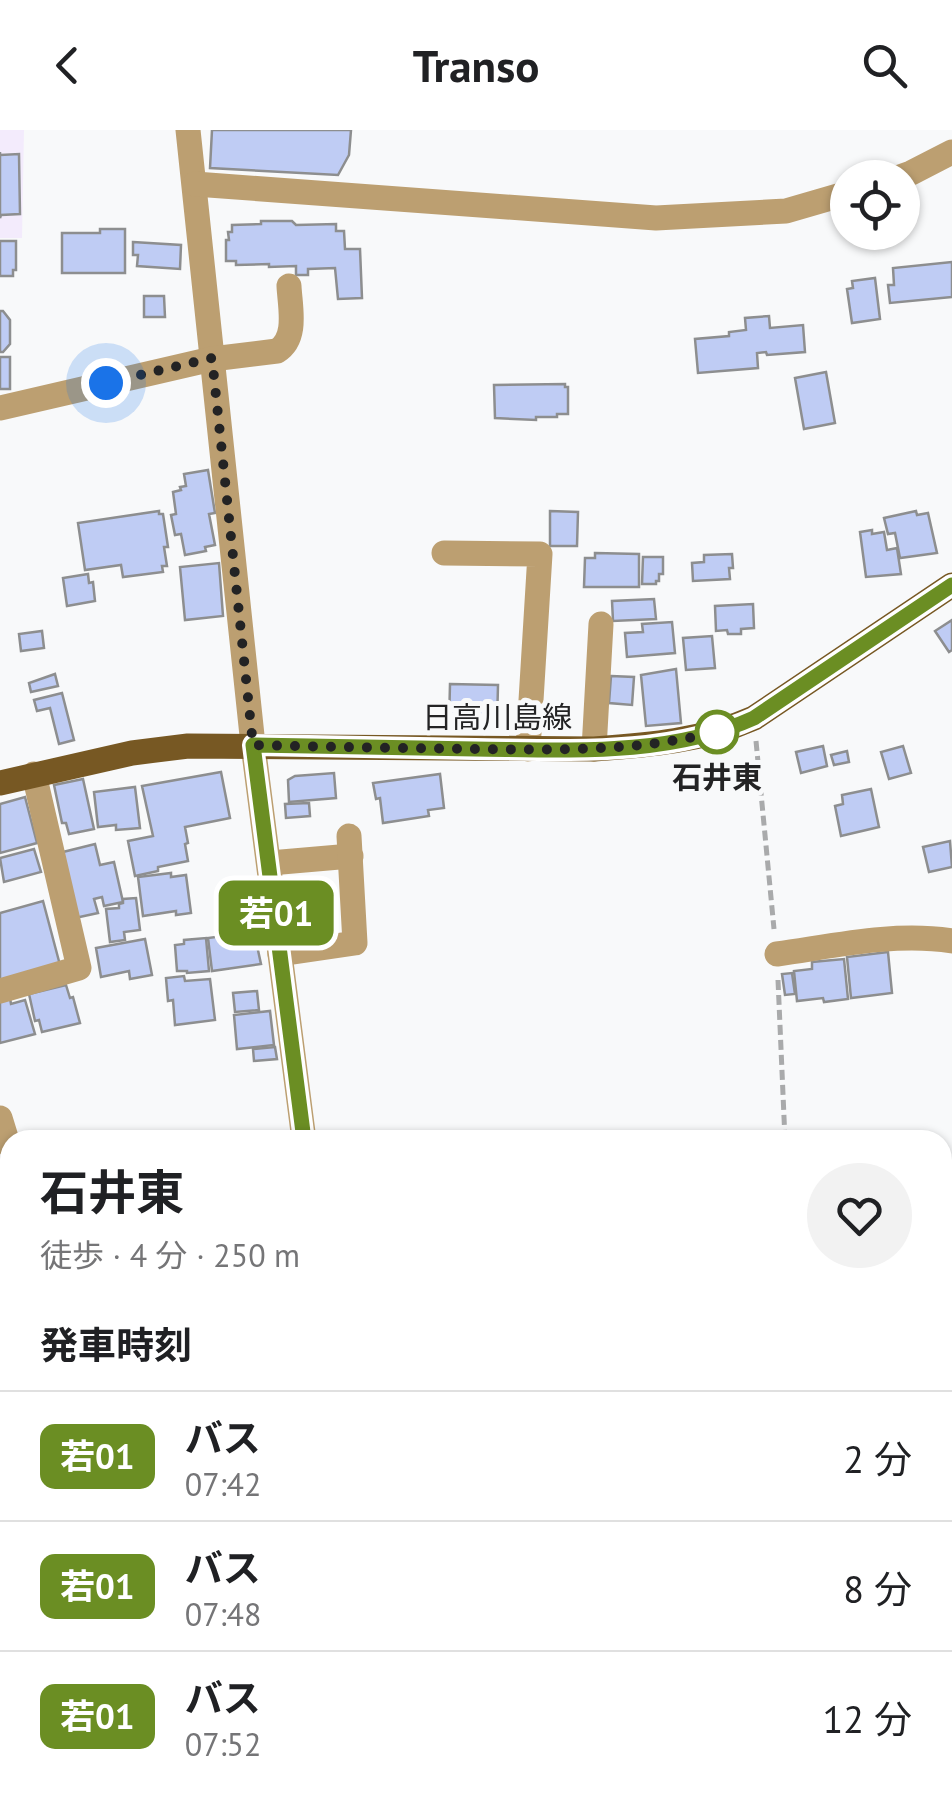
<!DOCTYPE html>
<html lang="ja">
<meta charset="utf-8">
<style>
:root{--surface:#fff;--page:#f2f2f2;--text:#202124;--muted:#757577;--line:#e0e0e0}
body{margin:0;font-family:"PT Sans","Noto Sans JP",sans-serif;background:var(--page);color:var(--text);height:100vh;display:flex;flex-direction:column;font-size:38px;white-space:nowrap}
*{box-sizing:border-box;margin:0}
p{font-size:32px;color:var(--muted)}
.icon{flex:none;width:55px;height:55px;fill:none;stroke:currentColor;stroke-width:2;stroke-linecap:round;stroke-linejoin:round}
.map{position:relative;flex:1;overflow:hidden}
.sheet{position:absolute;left:0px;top:1000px;width:952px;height:670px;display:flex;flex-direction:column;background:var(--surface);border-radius:30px 30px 0 0;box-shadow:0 2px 8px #0004}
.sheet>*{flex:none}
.badge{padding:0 20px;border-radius:15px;font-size:35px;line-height:65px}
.buttons{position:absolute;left:830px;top:30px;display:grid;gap:20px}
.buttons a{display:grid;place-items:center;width:90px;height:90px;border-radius:50%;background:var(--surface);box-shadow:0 2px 8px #0004;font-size:50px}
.you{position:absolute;width:50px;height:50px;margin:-25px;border:8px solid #fff;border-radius:50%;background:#1a73e8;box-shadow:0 0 0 15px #1a73e833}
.map>.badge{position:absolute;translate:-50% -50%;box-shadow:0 0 0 5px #fff}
h2{padding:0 40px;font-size:38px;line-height:90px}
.round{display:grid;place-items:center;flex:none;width:105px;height:105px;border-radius:52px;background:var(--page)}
.overview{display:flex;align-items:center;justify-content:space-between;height:170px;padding:0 40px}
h1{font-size:48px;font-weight:700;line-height:75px}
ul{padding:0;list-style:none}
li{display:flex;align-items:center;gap:30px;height:130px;padding:0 40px;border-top:2px solid var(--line)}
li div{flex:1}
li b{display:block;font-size:38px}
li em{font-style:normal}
li .badge{min-width:110px;font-weight:700;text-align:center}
header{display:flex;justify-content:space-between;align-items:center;height:130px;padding:0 40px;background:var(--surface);font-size:45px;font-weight:700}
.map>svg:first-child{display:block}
.education{fill:#f3ebfc}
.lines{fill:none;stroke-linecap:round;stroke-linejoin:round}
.stream{stroke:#a4d0fc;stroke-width:8}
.building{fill:#bfccf4;stroke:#8d8e8f;stroke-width:2.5}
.path{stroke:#a9aaab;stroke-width:5;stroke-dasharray:10 5;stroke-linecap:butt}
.minor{stroke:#bc9f71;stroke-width:25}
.major{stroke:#775823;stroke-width:25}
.line-casing{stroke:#fff;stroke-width:22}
.line{stroke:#6b8e23;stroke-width:15}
.walk{stroke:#232324;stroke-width:10;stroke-dasharray:0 18}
.stop-dot{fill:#fff;stroke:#6b8e23;stroke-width:5}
.labels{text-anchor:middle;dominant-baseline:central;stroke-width:10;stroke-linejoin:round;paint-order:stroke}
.street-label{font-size:30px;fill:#232324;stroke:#f8f9fa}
.stop-label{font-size:30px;font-weight:bold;fill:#232324;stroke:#f8f9fa}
</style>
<header><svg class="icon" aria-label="back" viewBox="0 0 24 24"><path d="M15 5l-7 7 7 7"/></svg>Transo<svg class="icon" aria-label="search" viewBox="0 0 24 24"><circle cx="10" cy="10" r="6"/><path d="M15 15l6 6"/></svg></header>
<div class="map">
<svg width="952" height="1670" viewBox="0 0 952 1670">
<rect width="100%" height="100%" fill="#f8f9fa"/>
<polygon class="education" points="0,0 24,0 22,108 0,108"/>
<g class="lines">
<g class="stream">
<polyline points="942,1421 952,1419"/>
<polyline points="79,1670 94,1660"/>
</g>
</g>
<g class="building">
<polygon points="212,0 351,0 349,25 338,45 210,38"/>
<polygon points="0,22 0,25 19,24 20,84 1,85 0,88"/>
<polygon points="261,91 292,91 296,95 336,94 336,101 344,101 345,119 360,119 362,168 338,169 335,138 308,139 308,145 296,145 296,136 269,137 269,134 236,135 236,131 226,131 226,110 229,110 228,102 232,102 232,95 261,94"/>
<polygon points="100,99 125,99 125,143 62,143 62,103 100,103"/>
<polygon points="0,111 16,111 16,140 13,140 13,146 0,146"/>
<polygon points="133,112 181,115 180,139 137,136 138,125 133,125"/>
<polygon points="952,132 952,167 890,173 888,155 894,155 893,138"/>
<polygon points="875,148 880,189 852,193 847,159 853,158 852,151"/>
<polygon points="144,166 164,166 165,187 144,187"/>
<polygon points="0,181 3,181 10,190 10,214 3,222 0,222"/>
<polygon points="769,186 770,198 803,195 805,222 767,225 766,222 757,223 758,238 698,243 695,209 729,206 729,202 746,200 745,188"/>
<rect x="0" y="227" width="10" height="32"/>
<polygon points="826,242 835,293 804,299 795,248"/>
<polygon points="565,254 565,257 568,257 568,284 557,284 557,287 536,287 536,290 495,288 494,255"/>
<polygon points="208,340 215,383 209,384 215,415 205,417 206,421 185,425 181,404 175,405 171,385 176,384 173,362 181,360 180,357 186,356 184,344"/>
<polygon points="159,381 159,384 163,384 168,417 164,417 167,436 162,436 163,442 123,447 121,435 85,440 78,393"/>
<polygon points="550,381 578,382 577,416 550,416"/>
<polygon points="916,381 917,385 928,383 937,423 900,428 895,403 888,404 884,388"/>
<polygon points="872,400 872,404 884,402 887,420 897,418 901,444 866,447 860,402"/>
<polygon points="595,423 639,424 639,457 584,457 585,428 595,428"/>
<polygon points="732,424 733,438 729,438 730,449 693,451 692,433 704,432 704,425"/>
<polygon points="643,427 663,427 663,444 659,444 659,451 656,451 656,454 642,454"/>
<polygon points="219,433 223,486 185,490 180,437"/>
<polygon points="88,444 89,453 93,452 95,471 67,476 63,448"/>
<polygon points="654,469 656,489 613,491 612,471"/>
<polygon points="753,474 754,498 741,499 741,504 728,504 727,500 716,501 715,476"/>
<polygon points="952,490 952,520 949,522 935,501"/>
<polygon points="672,492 675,523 627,527 625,503 643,502 642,494"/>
<polygon points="42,501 44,518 21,521 19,504"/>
<polygon points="712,506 715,538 686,540 683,508"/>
<polygon points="676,539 681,593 646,596 641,545"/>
<polygon points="55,544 58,556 31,562 29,553"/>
<polygon points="611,546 634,547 632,575 609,573"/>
<polygon points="450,554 498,555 497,595 449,594"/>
<polygon points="62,563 74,610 59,614 50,578 37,581 34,570"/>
<polygon points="823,616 827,636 801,643 796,622"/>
<polygon points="903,616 911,643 889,649 881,622"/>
<polygon points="847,621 849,632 834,635 831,625"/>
<polygon points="221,642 230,688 185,697 188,713 185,714 188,731 158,737 158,741 135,746 128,711 153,706 142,656"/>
<polygon points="334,643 336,668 289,672 288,650 295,646"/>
<polygon points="440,644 444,678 428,680 429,686 383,693 380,668 376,669 373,653"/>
<polygon points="83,649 94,699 69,704 66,693 62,693 54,655"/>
<polygon points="135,657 140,698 116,700 116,695 98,697 94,662"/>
<polygon points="871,659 879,697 841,706 835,676 843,674 842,665"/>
<polygon points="25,667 37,713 0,723 0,674"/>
<polygon points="309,673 310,686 286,688 285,674"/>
<polygon points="950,711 952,737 929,742 923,717"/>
<polygon points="95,714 100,735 114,732 123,772 104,776 102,767 94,769 98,783 75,788 63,722"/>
<polygon points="34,719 41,742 4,752 0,728"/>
<polygon points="171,743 171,747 186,745 191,783 176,785 176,781 143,786 138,747"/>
<polygon points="136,768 140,800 124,802 125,810 110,812 106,779 119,778 119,774 123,773 123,769"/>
<polygon points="43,771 60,835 0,851 0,783"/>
<polygon points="254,802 261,834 212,841 208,808"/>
<polygon points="206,808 209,841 187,843 187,841 177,841 175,815 184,814 184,810"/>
<polygon points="145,809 152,845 130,849 129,841 101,847 96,818"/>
<polygon points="888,822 892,863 851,868 847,827"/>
<polygon points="844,829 848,869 824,872 823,868 797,871 794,841 812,839 812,832"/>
<polygon points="792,843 795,864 785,865 782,844"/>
<polygon points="184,846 185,851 210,849 215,890 175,895 173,870 168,871 166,848"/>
<polygon points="66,855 70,868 73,867 80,893 42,902 39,890 35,891 29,864"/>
<polygon points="257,861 259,880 235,882 233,863"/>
<polygon points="10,868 11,874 25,870 35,904 0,913 0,871"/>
<polygon points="270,881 274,915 237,919 234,885"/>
<polygon points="275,917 277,929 254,931 253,919"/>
<polygon points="10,1138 10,1175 0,1158 0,1144"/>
<polygon points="942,1167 952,1167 952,1213 942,1214"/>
<polygon points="952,1218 952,1237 942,1237 942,1219"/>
</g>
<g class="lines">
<g class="path">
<polyline points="756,611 774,799"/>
<polyline points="778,850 785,1010"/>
<polyline points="942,1396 952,1395"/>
<polyline points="942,1445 952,1444"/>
<polyline points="41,1670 55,1660"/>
<polyline points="734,1670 734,1660"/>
</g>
<g class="minor">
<polyline points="188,0 253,615 304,1010"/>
<polyline points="897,48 911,43 952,22"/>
<polyline points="195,54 656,88 786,81 848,63"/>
<path d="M0 278 212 229 277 221C298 208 290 177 289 156"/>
<polyline points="444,423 540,424 528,619"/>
<polyline points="594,619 601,494"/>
<polyline points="270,733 351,726"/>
<polyline points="280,824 355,813 349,706"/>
<path d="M777 824C834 816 894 802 952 811"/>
<polyline points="0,861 79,838 34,644"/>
<polyline points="0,988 8,1014"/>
<polyline points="942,1149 952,1149"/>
<polyline points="0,1261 10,1254"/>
<polyline points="387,1660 389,1670"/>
</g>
<path class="major" d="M0 653 132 623 188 616 594 619C649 615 702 611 754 588L952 455"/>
</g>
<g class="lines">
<g class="line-casing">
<path id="line" d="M304 1010 253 615C327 617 401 618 475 619 567 620 668 627 754 588L952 455"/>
</g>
<use href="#line" class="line"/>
<path class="walk" d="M106 253 212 228 253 615C328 617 403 618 477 619 562 620 648 622 730 598L717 602"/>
</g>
<circle class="stop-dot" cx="717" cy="602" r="20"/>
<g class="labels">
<g class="street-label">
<text x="497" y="586">日高川島線</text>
</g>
<g class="stop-label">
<text x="717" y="646">石井東</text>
</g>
</g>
</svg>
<div class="buttons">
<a><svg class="icon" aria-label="locate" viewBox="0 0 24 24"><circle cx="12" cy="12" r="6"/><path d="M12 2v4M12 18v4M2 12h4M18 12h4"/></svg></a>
</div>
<div class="you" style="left:106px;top:253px"></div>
<b class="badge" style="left:276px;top:783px;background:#6b8e23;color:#fff">若01</b>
<section class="sheet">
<div class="overview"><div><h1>石井東</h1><p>徒歩 · 4 分 · 250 m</p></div><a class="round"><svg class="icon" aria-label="heart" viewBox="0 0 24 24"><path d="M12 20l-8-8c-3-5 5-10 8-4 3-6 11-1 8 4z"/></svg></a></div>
<h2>発車時刻</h2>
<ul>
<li><span class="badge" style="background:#6b8e23;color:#fff">若01</span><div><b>バス</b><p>07:42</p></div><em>2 分</em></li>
<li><span class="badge" style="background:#6b8e23;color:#fff">若01</span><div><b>バス</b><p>07:48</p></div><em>8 分</em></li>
<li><span class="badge" style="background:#6b8e23;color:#fff">若01</span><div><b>バス</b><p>07:52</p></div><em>12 分</em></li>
</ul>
</section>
</div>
